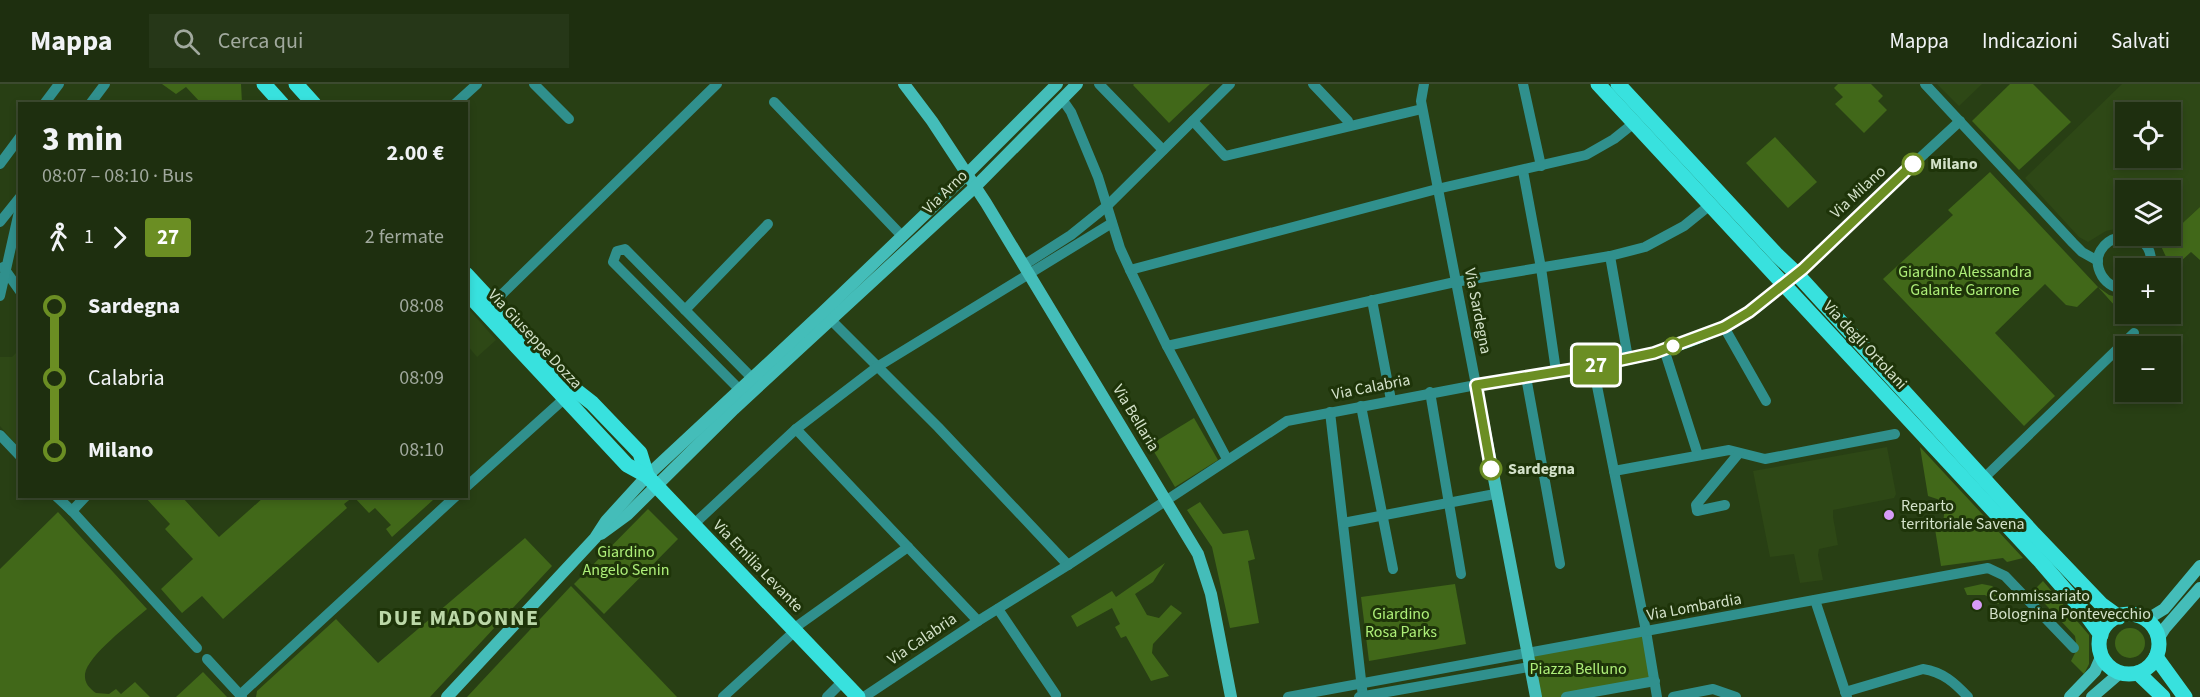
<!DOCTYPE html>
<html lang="it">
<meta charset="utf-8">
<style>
:root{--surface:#1e2f0f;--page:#263718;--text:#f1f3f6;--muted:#a1a99e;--line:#3c4a2f}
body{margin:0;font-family:"Source Sans 3",sans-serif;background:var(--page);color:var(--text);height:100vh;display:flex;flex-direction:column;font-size:22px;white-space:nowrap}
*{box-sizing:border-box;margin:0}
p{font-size:20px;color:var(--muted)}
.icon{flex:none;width:33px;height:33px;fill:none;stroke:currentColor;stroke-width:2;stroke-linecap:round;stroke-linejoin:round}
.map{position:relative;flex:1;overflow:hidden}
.sheet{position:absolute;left:18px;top:18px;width:450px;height:396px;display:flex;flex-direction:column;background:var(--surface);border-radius:0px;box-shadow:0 3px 9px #0003,0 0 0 2px var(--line)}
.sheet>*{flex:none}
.badge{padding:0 12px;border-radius:4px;font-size:21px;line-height:39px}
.controls{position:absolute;left:2115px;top:18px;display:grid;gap:12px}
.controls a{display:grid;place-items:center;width:66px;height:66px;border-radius:0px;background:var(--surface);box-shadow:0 3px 9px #0003,0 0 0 2px var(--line);font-size:30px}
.map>.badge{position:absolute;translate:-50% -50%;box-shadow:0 0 0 3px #fff}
.legs{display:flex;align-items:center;gap:9px;height:66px;padding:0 24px;font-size:20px}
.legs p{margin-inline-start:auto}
.headline{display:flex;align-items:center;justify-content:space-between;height:102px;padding:0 24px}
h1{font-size:33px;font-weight:800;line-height:45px}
ul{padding:0 24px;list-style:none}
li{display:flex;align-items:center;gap:21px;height:72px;font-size:22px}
li i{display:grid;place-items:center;width:9px;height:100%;margin:0 8px;background:currentColor}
li i::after{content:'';width:15px;height:15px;margin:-8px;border:4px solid;border-radius:50%;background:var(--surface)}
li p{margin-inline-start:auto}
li:first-child i{background:linear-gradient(#0000 50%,currentColor 0)}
li:last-child i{background:linear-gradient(currentColor 50%,#0000 0)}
header{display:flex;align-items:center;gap:36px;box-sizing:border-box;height:84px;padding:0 30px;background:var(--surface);border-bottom:2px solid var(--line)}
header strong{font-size:28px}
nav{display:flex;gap:33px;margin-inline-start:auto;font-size:21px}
.search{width:420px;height:54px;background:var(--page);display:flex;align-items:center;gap:15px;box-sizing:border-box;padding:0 21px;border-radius:0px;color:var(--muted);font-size:22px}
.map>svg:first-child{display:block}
.built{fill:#2e4816;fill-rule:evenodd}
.green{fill:#416819}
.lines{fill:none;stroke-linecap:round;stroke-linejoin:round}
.street{stroke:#30908d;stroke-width:10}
.secondary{stroke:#44bdb9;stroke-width:12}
.primary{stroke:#38e1de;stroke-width:15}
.line-1-casing{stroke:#fff;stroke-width:14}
.line-1{stroke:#6b8e23;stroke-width:9}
.stop-1-dot{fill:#fff;stroke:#6b8e23;stroke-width:3}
.poi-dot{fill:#d79bf9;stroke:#1e3409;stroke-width:2}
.labels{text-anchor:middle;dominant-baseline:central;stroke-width:6;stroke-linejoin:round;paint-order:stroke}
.stop-label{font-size:16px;font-weight:bold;fill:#d4e2ca;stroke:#1e3409;text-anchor:start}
.street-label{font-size:16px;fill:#d4e2ca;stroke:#1e3409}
.park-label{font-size:16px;fill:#aeef79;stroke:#1e3409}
.poi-label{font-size:16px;fill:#d4e2ca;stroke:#1e3409;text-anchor:start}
.district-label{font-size:22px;font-weight:bold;letter-spacing:1.5px;fill:#bcd8a8;stroke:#1e3409}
</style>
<header>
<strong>Mappa</strong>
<div class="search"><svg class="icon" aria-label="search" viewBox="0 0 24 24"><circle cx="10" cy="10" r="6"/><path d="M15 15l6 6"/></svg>Cerca qui</div>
<nav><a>Mappa</a><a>Indicazioni</a><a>Salvati</a></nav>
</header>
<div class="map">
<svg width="2200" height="613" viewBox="0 0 2200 613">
<rect width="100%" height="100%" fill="#283f14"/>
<g class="built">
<polygon points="1937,0 1982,0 1959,22"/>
<path d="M2122 0H2200V123L2171 150 2170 106H2126L2125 143 2106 147 2088 158 2079 153 2025 94ZM2126 28H2170V74H2126Z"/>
<polygon points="467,223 496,256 477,273 467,261"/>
<polygon points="19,266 19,364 0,342 0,273 12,273"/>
<polygon points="1887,363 1896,410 1894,414 1833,426 1833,433 1838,461 1819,465 1818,471 1823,496 1800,499 1794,470 1770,473 1753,387"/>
</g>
<g class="green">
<polygon points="162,0 241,0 242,19 201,19 186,3 176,10"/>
<polygon points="1134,0 1210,0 1169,39 1133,1"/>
<polygon points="1838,0 1871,0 1883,12 1878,17 1887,26 1864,49 1835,20 1843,13 1834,4"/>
<polygon points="2010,0 2033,0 2071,38 2019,86 1972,37"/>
<polygon points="1775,53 1817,98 1788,124 1746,79"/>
<polygon points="1990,88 2098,203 2109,211 2125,215 2127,230 2124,232 2098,203 2077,223 2066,221 2045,200 1995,249 2055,312 2024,342 1883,195 1953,131 1948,126"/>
<polygon points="2200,123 2200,176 2191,168 2171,186 2165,184 2167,175 2160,160"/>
<polygon points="1194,334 1218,376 1175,403 1150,361"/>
<polygon points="1920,363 2023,474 2007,478 2003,474 1941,482 1935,445 1943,443 1944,430 1948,426 1946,418 1928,412"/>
<polygon points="145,413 182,413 219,453 264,413 353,413 344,420 347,424 223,535 202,512 182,529 161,505 193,475 165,445 170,440"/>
<polygon points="354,413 430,413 433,416 392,453 386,445 391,441 375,424 369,429"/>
<polygon points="1200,418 1223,450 1248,446 1255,475 1248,477 1259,539 1230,544 1212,463 1187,426"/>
<polygon points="648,425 678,455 604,530 574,500"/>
<path d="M58 428 147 525C131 539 88 571 85 590 84 599 90 605 96 609L109 610 116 605 121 610 135 598 150 613H0V485Z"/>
<polygon points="525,454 552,482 430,613 256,613 257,607 336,535 378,579"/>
<polygon points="1165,479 1153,498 1135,510 1147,531 1159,534 1171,521 1182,529 1153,560 1152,569 1169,592 1151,597 1126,552 1121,554 1115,543 1120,540 1112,524 1077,543 1071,532 1112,507 1116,513"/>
<polygon points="2043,497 2089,551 2089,580 2084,590 2071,577 2077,565 2075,552 2033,507"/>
<polygon points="1455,500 1466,560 1369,577 1361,513"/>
<polygon points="1982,500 1992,502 2005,514 1998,520 1985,511 1967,511 1964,504"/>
<polygon points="571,502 677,613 467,613"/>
<circle cx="2130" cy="559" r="15"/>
<polygon points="1646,547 1655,597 1566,613 1536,613 1527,568"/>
<polygon points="203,588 227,613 176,613"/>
</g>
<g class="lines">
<g class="street">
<polyline points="534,0 569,35"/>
<polyline points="1099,0 1163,66"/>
<polyline points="1313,0 1348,37 1349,42"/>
<polyline points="1523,0 1541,82"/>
<polyline points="1925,0 2073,159 2082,168 2098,177"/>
<polyline points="1062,15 1071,28 1098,93 1120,164 1130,186 1167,262 1227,375"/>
<polyline points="774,18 902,152"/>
<polyline points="44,20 59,0"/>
<polyline points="90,20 105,0"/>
<polyline points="455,20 477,0"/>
<polyline points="1193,37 1225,72 1422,25"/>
<polyline points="0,80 20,53"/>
<polyline points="1523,87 1541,184 1556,287"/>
<polyline points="0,138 20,113"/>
<polyline points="1610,172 1628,274"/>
<polyline points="1024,181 1071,151 1107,122 1230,0"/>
<polyline points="3,183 20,207"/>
<polyline points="1130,186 1437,105 1586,71 1614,55 1634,39"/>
<polyline points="1796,189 1829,161 1832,155 1960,37"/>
<path d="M2126 205C2116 205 2107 200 2102 192 2079 152 2156 131 2151 184"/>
<polyline points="0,212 20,123"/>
<polyline points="1372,216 1391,316"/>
<polyline points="493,219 717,0"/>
<polyline points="685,226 768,140"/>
<polyline points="826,231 938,343 1068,481"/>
<polyline points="1724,243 1766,317"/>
<polyline points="1167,262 1455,198 1610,172 1645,163 1684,142 1710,121"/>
<polyline points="1664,265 1698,371"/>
<polyline points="1593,282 1646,547 1657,613"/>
<polyline points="1526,293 1560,480"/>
<polyline points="740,306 613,178 617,167 625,165 752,294"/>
<polyline points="1430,308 1461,490"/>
<polyline points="1361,322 1393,485"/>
<polyline points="1330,328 1363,613"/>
<polyline points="796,345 978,537"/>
<polyline points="0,351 20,372"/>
<polyline points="1614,387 1729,366 1765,375 1895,350"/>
<polyline points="1983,395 2134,249"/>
<polyline points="466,403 565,314"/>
<polyline points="56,412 72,427 197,564"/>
<polyline points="1725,421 1697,427 1696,421 1739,369"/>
<polyline points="72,427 86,412"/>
<polyline points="1343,439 1495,410"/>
<polyline points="693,441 796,345 877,283 1112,139"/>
<polyline points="1815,516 1847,613"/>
<polyline points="998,525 1056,611"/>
<polyline points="793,545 908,463"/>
<polyline points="207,575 242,613"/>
<path d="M1845 608 1923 585C1943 588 1955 599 1968 613"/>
<polyline points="240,611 456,412"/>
<polyline points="723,613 795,547"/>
<polyline points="827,613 843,597"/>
<polyline points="864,613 978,537 1068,481 1287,337 1476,301 1421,17 1424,0"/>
<polyline points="1288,613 1988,484 2005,492 2074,564"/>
<polyline points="1359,613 1529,583"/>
<polyline points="1566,613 1655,597"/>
<polyline points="1673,613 1713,605 1736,613"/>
</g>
<g class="secondary">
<polyline points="904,0 932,37 986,119 1198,470 1211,510 1231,613"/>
<polyline points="601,450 627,431 734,325 975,103 1077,0"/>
<polyline points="2146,536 2164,525 2200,482"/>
<polyline points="2158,555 2165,544 2200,504"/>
<polyline points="447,613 595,454 606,437 647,392 823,228 966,91 1057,0"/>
<path d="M1536 613 1476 301C1567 285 1668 279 1748 229 1763 219 1777 206 1790 194"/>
<polyline points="2070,613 2095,587 2102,571"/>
<polyline points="2092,613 2121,588"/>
</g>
<g class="primary">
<polyline points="264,0 282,20"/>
<polyline points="296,0 314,20"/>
<polyline points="1598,0 2041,478 2085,529 2101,551"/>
<polyline points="1618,0 1777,171 1796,189 2034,450 2101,520 2119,533"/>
<polyline points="466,190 569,301 592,319 640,369 647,392"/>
<polyline points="466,208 627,381 647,392 858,613"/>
<circle cx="2129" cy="560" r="30"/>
<polyline points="2156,573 2185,613"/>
<polyline points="2138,589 2163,613"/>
</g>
</g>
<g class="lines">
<g class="line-1-casing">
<polyline id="line-1" points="1491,385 1476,301 1593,282 1654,269 1724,243 1749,228 1803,185 1913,80"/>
</g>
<use href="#line-1" class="line-1"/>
</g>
<g class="stop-1-dot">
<circle cx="1913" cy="80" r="10"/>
<circle cx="1673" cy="262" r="8"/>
<circle cx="1491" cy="385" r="10"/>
</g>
<g class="poi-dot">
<circle cx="1889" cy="431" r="6"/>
<circle cx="1977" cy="521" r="6"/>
</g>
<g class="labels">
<g class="stop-label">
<text x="1930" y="80">Milano</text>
<text x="1508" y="385">Sardegna</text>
</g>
<g class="street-label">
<text transform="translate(945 108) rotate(-44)">Via Arno</text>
<text transform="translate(1858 108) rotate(-43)">Via Milano</text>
<text transform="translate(1478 227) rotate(79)">Via Sardegna</text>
<text transform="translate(535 255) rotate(47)">Via Giuseppe Dozza</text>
<text transform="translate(1865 261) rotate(47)">Via degli Ortolani</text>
<text transform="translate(1371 303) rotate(-11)">Via Calabria</text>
<text transform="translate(1136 334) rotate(59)">Via Bellaria</text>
<text transform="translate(758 482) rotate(46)">Via Emilia Levante</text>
<text transform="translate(1694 523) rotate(-10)">Via Lombardia</text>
<text transform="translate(922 555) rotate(-34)">Via Calabria</text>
</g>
<g class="park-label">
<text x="1965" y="188">Giardino Alessandra<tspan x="1965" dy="18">Galante Garrone</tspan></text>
<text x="626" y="468">Giardino<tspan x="626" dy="18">Angelo Senin</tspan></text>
<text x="1401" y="530">Giardino<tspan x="1401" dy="18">Rosa Parks</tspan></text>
<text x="1578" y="585">Piazza Belluno</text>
</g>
<g class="poi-label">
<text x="1901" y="422">Reparto<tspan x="1901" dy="18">territoriale Savena</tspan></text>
<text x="1989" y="512">Commissariato<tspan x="1989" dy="18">Bolognina Pontevecchio</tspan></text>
</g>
<g class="district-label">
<text x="459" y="534">DUE MADONNE</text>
</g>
</g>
</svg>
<div class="controls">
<a><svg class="icon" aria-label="locate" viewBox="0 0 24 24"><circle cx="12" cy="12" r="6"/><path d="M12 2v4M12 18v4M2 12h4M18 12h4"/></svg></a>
<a><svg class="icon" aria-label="layers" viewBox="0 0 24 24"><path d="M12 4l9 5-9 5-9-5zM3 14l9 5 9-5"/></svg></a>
<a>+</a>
<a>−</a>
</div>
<b class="badge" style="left:1596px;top:281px;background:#6b8e23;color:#fff">27</b>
<section class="sheet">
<div class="headline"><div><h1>3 min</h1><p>08:07 – 08:10 · Bus</p></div><b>2.00 €</b></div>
<div class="legs"><svg class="icon" aria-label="walk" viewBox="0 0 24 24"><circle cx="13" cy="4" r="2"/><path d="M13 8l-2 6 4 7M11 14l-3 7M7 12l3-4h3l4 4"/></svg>1<svg class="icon" aria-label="forward" viewBox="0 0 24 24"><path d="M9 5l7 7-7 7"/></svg><b class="badge" style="background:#6b8e23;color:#fff">27</b><p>2 fermate</p></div>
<ul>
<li><i style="color:#6b8e23"></i><b>Sardegna</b><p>08:08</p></li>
<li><i style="color:#6b8e23"></i><span>Calabria</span><p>08:09</p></li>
<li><i style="color:#6b8e23"></i><b>Milano</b><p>08:10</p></li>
</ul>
</section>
</div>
